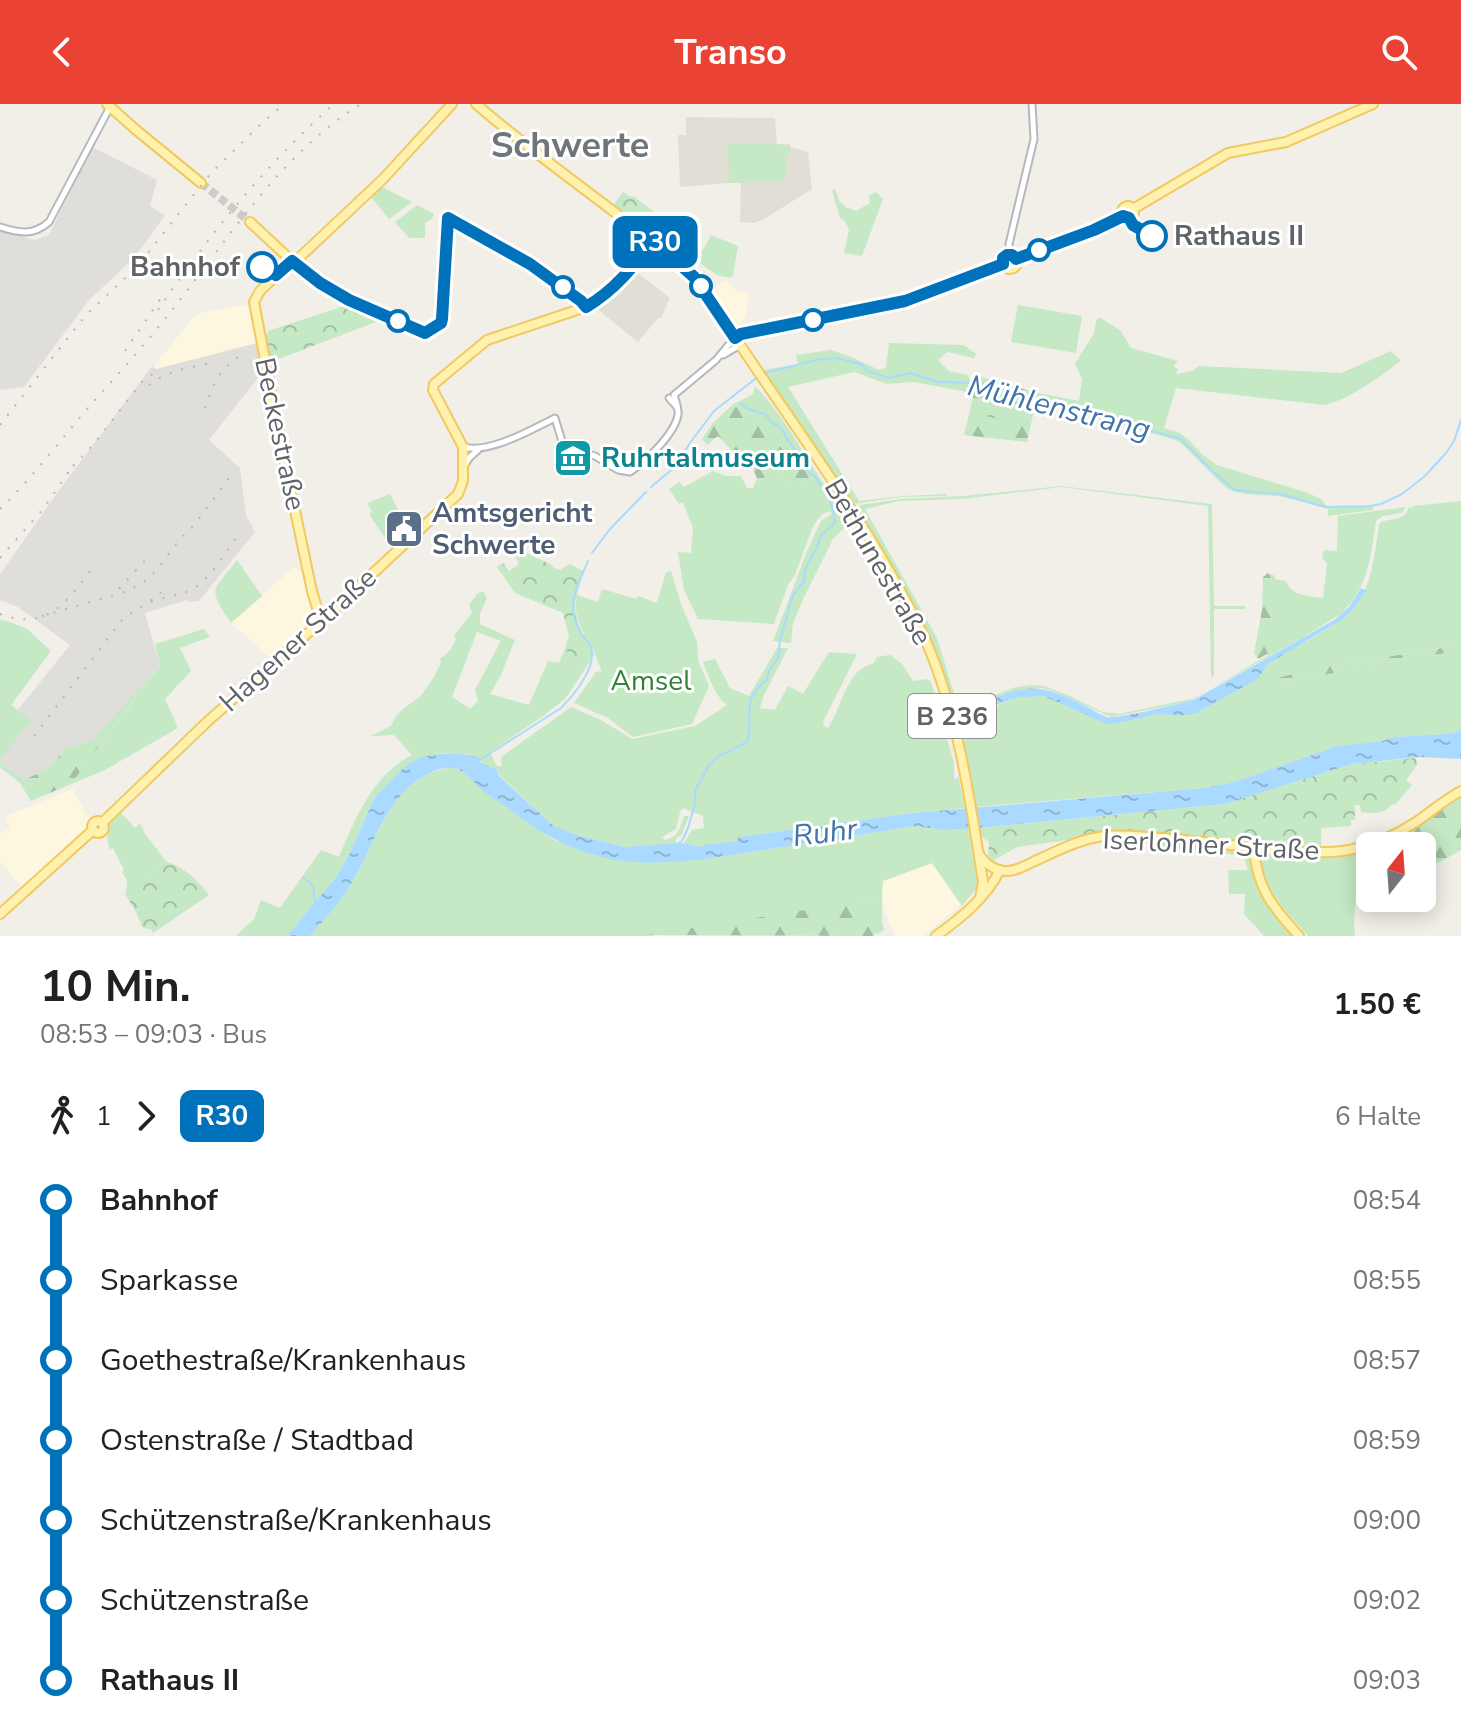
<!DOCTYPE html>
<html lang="de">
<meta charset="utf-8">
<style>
:root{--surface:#fff;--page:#f2f2f2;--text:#202124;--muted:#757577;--accent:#ea4335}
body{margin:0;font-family:"Nunito Sans",sans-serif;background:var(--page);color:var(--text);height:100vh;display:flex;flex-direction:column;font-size:30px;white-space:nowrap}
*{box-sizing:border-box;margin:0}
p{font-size:26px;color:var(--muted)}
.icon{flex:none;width:44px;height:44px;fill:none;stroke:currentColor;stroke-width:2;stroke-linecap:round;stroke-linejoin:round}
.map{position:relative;height:832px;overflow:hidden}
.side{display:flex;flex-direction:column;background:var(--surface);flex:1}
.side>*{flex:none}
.badge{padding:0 16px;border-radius:12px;font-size:28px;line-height:52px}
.needle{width:52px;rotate:17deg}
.tools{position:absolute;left:1356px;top:728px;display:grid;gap:16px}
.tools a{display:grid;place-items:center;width:80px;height:80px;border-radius:12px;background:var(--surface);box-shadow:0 4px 20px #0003;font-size:40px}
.map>.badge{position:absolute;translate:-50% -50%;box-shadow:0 0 0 4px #fff}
.legs{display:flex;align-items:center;gap:12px;height:88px;padding:0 40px;font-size:26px}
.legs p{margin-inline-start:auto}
.headline{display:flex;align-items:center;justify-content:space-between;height:136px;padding:0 40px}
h1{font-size:44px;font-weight:700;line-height:60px}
ul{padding:0 40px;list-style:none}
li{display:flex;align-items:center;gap:28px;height:80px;font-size:30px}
li i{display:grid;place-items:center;width:12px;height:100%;margin:0 10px;background:currentColor}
li i::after{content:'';width:20px;height:20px;margin:-10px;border:6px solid;border-radius:50%;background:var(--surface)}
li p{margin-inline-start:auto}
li:first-child i{background:linear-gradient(#0000 50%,currentColor 0)}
li:last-child i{background:linear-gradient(currentColor 50%,#0000 0)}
header{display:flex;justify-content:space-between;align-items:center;height:104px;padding:0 40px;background:var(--accent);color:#fff;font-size:36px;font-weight:700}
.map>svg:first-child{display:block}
.commercial{fill:#fef7e0}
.industrial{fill:#e0deda}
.education{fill:#e1ded6}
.green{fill:#c5e8c5;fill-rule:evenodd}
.forest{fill:url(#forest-firs)}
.park{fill:url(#park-crowns)}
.water{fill:url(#water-ripples)}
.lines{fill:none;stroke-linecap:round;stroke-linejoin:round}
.stream{stroke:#aadaff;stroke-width:2}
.major-tunnel{stroke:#ccccc8;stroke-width:8;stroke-dasharray:8 4;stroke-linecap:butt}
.minor-casing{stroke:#b5b8bc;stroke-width:9}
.major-casing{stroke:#f2c960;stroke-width:12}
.minor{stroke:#fff;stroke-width:5}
.major{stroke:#fff2af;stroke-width:8}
.rail{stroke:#b6b7b8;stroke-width:2;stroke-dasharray:2 10;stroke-linecap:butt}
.line-1-casing{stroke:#fff;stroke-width:18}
.line-1{stroke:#0072bc;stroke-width:12}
.stop-1-dot{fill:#fff;stroke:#0072bc;stroke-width:4}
.labels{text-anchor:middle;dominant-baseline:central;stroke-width:6;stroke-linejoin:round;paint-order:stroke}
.shield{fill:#fff;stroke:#8f9295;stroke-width:2}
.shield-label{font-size:26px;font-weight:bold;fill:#5f6368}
.stop-label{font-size:28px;font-weight:bold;fill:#5f6368;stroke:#fff;text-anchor:start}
.street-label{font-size:28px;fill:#5f6368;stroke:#fff}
.culture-label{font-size:28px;font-weight:bold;fill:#0d838f;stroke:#fff;text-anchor:start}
.service-label{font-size:28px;font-weight:bold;fill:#4e5e75;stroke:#fff;text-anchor:start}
.park-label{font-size:28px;fill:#348238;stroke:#fff}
.water-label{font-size:30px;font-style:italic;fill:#4174aa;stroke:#fff}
.district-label{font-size:36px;font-weight:bold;fill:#70757a;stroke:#fff}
</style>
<header><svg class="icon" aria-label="back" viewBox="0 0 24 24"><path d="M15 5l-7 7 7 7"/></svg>Transo<svg class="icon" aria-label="search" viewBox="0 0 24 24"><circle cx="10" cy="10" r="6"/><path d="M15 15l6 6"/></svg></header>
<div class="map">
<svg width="1461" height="832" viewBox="0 0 1461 832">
<defs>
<pattern id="forest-firs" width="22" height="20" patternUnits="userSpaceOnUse" patternTransform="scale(2)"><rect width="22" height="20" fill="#c5e8c5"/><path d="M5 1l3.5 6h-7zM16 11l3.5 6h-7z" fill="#a3c0a4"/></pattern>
<pattern id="park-crowns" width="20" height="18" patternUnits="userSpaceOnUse" patternTransform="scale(2)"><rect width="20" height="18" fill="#c5e8c5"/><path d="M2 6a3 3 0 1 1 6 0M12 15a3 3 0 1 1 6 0" fill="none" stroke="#a3c0a4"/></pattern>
<pattern id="water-ripples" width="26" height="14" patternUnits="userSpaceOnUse" patternTransform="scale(2)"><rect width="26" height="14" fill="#aadaff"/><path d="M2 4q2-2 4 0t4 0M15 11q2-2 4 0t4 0" fill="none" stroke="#8eb4d2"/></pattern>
</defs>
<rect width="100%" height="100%" fill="#f1efe8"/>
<g class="commercial">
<polygon points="726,176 735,186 747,189 749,192 746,211 743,217 736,222 711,186"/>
<polygon points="245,201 248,202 257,239 189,258 155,266 153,264 194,212 203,208"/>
<polygon points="294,463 302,469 305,467 315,516 273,556 231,519"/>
<polygon points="73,685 91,720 90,725 24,785 0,758 0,729 8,726 10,723 6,712"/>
<polygon points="932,759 961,801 923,832 895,832 885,809 882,796 882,777"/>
</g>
<g class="industrial">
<polygon points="92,43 157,76 150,102 165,111 134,154 89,196 24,283 0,286 0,127 35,136 49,131"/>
<polygon points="257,239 264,266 209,336 240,364 246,411 255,428 199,497 188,498 187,496 145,509 160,562 93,636 66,644 49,664 24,676 0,659 0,656 30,616 18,606 70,541 18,503 0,496 0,470 60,385 152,262 156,265"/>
</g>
<g class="education">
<polygon points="686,13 775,14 777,40 790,40 791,43 808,48 812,85 764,115 754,119 740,118 741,78 680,83 678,31 686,31"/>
<polygon points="635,167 670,194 661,214 657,215 638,238 596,204"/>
</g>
<g class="green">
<path d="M728 40H781V43H790V49L786 50C786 59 789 70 783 77L729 79Z"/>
<polygon points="384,84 412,98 389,115 372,94 380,85"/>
<polygon points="835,85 840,99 842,98 845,103 856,107 870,99 869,92 876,88 883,95 862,152 844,149 849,126 845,117 840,114 832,86"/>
<polygon points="417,101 434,110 432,115 425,119 425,134 409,134 395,118"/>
<polygon points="711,131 738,142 733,171 730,174 717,171 697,157 696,148 700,145 703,146"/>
<polygon points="1018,201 1082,212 1076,249 1011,238"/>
<path d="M1099 213 1121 227 1131 244 1178 257 1173 262 1178 265 1176 270 1192 267 1199 262 1341 269 1391 247 1401 257C1378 273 1353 294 1325 301L1176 284 1164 324 1180 329 1188 335 1203 351 1217 361 1308 389 1321 395 1329 404 1373 402V406L1328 412V405C1313 401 1298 396 1283 393 1263 389 1243 394 1225 383L1181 339 1173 335 1036 298 1038 289 1079 297 1082 275 1075 260 1094 229 1096 217Z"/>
<polygon points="889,239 964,241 976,250 974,254 947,248 938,256 949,267 968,271 970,277 968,288 913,278 887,280 854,268 788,283 859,397 903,392 948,390 945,392 901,393 853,400 763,266 798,260 796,251 831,246 851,253 879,266 886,264"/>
<path d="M755 282C789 317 810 364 840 403L838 404 841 412 848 420 833 435 804 493 793 519 791 539 773 537 807 447 821 417 832 410 830 407 822 410 813 422 795 471 788 481 774 520 698 515 684 486 678 448 691 449 693 424 683 398 679 400 669 385 679 378 684 383 713 367 726 372H741L747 384H753L757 374 811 378 777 323 732 301 753 290Z"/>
<path d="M1061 382 1212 400 1214 502H1245V505H1214V572L1211 573 1208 402 1062 383 962 395 899 397 865 405 937 534 956 596 978 594 996 586 983 595V602L987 607 995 602 998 604V599L1029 591 1044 592 1114 620 1159 610 1178 612 1197 609 1251 578C1259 573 1262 566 1268 560 1280 550 1297 543 1311 535 1369 501 1370 484 1379 421L1381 418C1393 414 1405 417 1409 403L1413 404V402L1461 397V627L1448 630 1393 633 1383 637 1338 642 1234 678 1204 684 974 703 957 618 937 556 853 402 901 395 964 392ZM1454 542 1455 547 1273 580 1323 563Z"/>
<polygon points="390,390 401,412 387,422 400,437 396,440 393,436 389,440 369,410 372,408 367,399"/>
<path d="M1406 403 1402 409 1383 412 1376 417C1371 452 1368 483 1342 509L1302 534 1187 598 1111 613 1055 588 1042 584 1018 586 1002 591 986 598 987 594 1016 583 1033 581 1044 582 1070 592 1102 608 1119 610 1195 594 1268 551 1274 475 1286 477C1291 492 1308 492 1323 494L1327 459 1322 454 1324 446 1337 447 1338 412Z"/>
<path d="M237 456 262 492 231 519C207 483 212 489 237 456Z"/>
<path d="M671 467 681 500 697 538 698 556 709 582 692 620 633 633 608 614 574 599 596 568 602 567C597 558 594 544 588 536 579 522 573 509 577 491L598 498 602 485 636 495 638 492 657 499 666 468Z"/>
<path d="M483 487 487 494 480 510V520L515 536 500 573 490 590 529 601 548 557 559 559 565 545 585 565 565 595 543 612 490 648 497 662H502L501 653 571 603 601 616 632 635 695 622 727 601C714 591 709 573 703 558L715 555 730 584 749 592 777 544H788L764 591 760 604 775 606 788 582 803 590 829 548 857 550 823 618 824 622 828 624C842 604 846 565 873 560L877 553 890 551 902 560 913 577 927 575 931 578 954 659V675H957L958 671 965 704 913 709 738 733 737 737 702 743 701 741 699 743 684 739 692 726 704 724 703 712 683 704 680 708 676 725 662 733 665 736C678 734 680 723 684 712H689L681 732 676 734V741L624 743 577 731 554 722 499 671 497 666 488 663 473 651 444 649 412 658 379 689 374 695 350 749 337 772 287 832H236L254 815 261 796 280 804 321 746 339 753C355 715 373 671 412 651L394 631 371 632 391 622 397 611 404 604 420 593 434 573 441 559 440 554C449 550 452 544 456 535L454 531 472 509 469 501 477 490ZM477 528 501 537 475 586 478 597 470 605 452 593Z"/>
<polygon points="0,515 26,524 51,547 11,601 31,616 0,656"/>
<polygon points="204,525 210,533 180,544 191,567 165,595 178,624 103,667 71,680 160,562 155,540"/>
<path d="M452 663 463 668 489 691 500 697 526 718 554 736 597 752 700 756 916 722 943 726 968 725 977 776 976 785 962 802 932 759 883 777 882 796 874 795 648 832H310C324 815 340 798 352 779 378 734 393 671 452 663Z"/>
<path d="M128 697 129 699 120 708 135 724 140 719 145 730 166 757 133 782H127V776L122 768 124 766 113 744 110 746C102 724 114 712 128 697Z"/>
<polygon points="1152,737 1175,741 1248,747 1257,778 1296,832 1264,832 1244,810 1245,790 1229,790 1228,766 1248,766 1244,753 1224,749 1163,744"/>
<path d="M1370 744V763L1356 788 1354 818 1355 832H1308C1289 810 1266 789 1261 759L1269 750C1307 753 1333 751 1370 744Z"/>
</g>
<g class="forest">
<polygon points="978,272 1038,289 1027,338 964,331"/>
<polygon points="732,301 777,323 803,360 811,378 757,374 749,357 733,357 715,363 727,354 732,347 718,332 707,341 702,335 713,319"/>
<polygon points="1268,469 1275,472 1269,549 1258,555 1254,549 1262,506 1263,473"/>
<polygon points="1455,542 1456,547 1273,580 1273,575 1323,563"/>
<polygon points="160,561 71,680 31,697 20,679 0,663 0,659 24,676 49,664 66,644 93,636"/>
<polygon points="1461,693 1461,746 1422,768 1422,742 1386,742"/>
<polygon points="874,795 882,796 882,818 884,826 877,830 875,829 873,832 647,831"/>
</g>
<g class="park">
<polygon points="623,88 631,93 633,92 653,107 666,112 655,125 649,127 613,101"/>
<polygon points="347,201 381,216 268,259 264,236 268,227"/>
<polygon points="992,289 1028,299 1020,314 1003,316 986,312"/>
<polygon points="522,447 552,461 554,464 560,466 570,460 583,467 575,500 576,513 583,530 590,538 594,551 585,565 565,545 569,532 563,509 515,489 497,463 503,459 509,467 519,460 515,452"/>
<path d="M1416 654 1417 661 1406 676 1412 681 1395 701 1393 700C1382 710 1376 710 1361 708L1360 701H1355V716H1351V722L1321 724V745L1175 732 1081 734 1017 743 992 757 988 752 989 738 982 733 980 724 1225 700 1352 660Z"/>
<path d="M166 757C187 766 195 773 209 791L153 829 151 825 143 824 136 808 125 790 127 782H133Z"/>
</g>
<g class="water">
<path d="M1361 484 1366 487 1357 500 1343 515 1268 560 1258 574 1252 578 1197 609 1178 612 1159 610 1114 620 1104 619 1044 592 1021 593 1004 597 993 602 990 598 991 596C1030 577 1048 583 1085 602 1092 605 1100 611 1107 613 1118 615 1172 601 1187 598L1197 594 1334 516 1349 503Z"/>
<path d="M1461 627V655L1419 653 1352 660 1225 700 968 725 943 726 916 722 700 756C678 757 655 760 633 758 591 755 550 737 517 711 508 703 497 697 487 690 477 683 467 667 454 664 439 661 417 675 406 686 380 712 370 749 351 780 340 799 324 815 310 832H287L337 772 350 749 374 695 379 689C389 679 400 665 412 658 429 648 462 647 480 654V658L497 666 499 672 554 722 577 731 624 743 684 739 699 743 701 741 702 743 704 741 737 737 738 733 913 709 1204 684 1234 678 1338 642 1383 637 1393 633 1448 630Z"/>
</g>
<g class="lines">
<g class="stream">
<polyline points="765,269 821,255 837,254 861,260 868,267 889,274 910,269 938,278 979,279 1181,335 1213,368 1235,386 1280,390 1325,403 1370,402 1381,400 1402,390 1425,372 1446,349 1454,337 1461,316"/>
<polyline points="651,383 676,362 690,339 714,307 759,272"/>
<polyline points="592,449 610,425 646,388"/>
<path d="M478 657 561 604C574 591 601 559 589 539 588 537 586 536 584 534 578 526 574 515 573 505 572 489 582 472 588 457"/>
<path d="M676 741 682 737 688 724 695 700V687L709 661 716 654 747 638C755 613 739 597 766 577L769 567 778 554 780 536 793 491 804 478 805 466 817 443 821 431 833 421 835 418 831 398 815 372 809 369C803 352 788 341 781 323L773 320 765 310C757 307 746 307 740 299"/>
<polyline points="303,773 313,782 315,799"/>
</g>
<polyline class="major-tunnel" points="201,79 250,118"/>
<g class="minor-casing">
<g id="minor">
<path d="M0 123C19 129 33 132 49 118L110 3"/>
<polyline points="1009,151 1009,140 1034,35 1032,0"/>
<polyline points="723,251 740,241"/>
<polyline points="669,294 677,303"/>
<path d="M463 343C490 350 530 326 555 314L564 344 595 352 618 366 630 368C646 357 674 331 678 311 679 305 676 298 674 291L716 256 734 234"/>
<polyline points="464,362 470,353 478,346"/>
</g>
</g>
<g class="major-casing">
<g id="major">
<polyline points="107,0 135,25 201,79"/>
<path d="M476 0C520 38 567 72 613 107 646 132 682 155 706 189 760 274 821 355 874 441 893 473 911 504 926 537 959 614 970 696 983 778L980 794"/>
<circle cx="1128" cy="108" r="6"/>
<polyline points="1133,105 1228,49 1286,38 1373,0"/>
<polyline points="250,118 292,157"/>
<circle cx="1010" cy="158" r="7"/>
<polyline points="1016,155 1094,126 1123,112"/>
<polyline points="735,234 741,230 911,195 1003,160"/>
<polyline points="324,515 317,504 312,487 284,355 254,198 260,187 281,167 300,153 383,75 452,0"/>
<circle cx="98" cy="723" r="6"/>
<path d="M103 718 208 617 324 515 458 390 463 377V343L433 286 434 280 487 236 586 203C615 185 633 163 653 136"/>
<path d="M1254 744C1257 785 1272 802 1299 832"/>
<path d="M979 750C985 760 996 768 1009 767 1019 766 1028 760 1037 756 1059 746 1082 734 1106 732 1124 730 1143 733 1161 734 1199 737 1238 742 1276 746 1300 748 1325 750 1349 746 1373 741 1395 732 1416 718 1431 708 1444 696 1461 687"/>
<polyline points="0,810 93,726"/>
<path d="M936 832C961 814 986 794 1000 766"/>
</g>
</g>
<use href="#minor" class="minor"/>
<use href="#major" class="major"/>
<g class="rail">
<path d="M158 206C209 131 266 60 334 0"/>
<polyline points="125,247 161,194"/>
<path d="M149 281C166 267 191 263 212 259"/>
<path d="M205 304C213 281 217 268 238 253"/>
<polyline points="0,321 85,212 136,164 211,69 262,19 284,0"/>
<polyline points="73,362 93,341 142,278 155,268"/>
<path d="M0 405C32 374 59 338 88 304 119 269 151 234 179 197 234 126 284 48 361 0"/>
<polyline points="0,454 44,404 72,363"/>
<polyline points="119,485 150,451"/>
<path d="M151 498C163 493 177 492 189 487 208 479 225 449 237 432"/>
<path d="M0 510C47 527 65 500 90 467"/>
<polyline points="42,512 128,487 145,477 155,468 180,435 195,420 232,370"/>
<path d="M34 632 122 516C135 505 149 500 161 488"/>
</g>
</g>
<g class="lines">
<g class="line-1-casing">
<path id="line-1" d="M262 163H266L276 171 292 157 320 179 349 196 425 229 441 219 442 215 448 114 530 160 581 197 586 203C615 186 633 163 653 136L694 173 735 234 741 230 905 197 1003 160V154L1007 151H1012L1016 155 1094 126 1123 112 1129 114 1133 121 1152 132"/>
</g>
<use href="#line-1" class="line-1"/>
</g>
<defs>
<g id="museum-square" transform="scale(2)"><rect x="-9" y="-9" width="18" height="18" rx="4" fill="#0f9aa8" stroke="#fff"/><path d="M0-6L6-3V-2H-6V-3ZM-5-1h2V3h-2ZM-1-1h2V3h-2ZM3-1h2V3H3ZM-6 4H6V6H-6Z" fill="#fff"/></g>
<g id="civic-square" transform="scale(2)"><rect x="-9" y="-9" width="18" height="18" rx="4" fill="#5c6f8a" stroke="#fff"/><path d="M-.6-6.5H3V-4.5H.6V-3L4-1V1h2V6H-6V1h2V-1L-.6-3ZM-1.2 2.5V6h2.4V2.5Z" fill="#fff"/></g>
</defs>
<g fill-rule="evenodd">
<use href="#museum-square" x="573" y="354"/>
<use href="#civic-square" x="404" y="425"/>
</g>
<g class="stop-1-dot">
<circle cx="1152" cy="132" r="14"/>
<circle cx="1039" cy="146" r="10"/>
<circle cx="262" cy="163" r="14"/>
<circle cx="701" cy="182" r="10"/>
<circle cx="563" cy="183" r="10"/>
<circle cx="813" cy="216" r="10"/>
<circle cx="398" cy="217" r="10"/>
</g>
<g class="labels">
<rect class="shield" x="908" y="590" width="88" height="44" rx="6"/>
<g class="shield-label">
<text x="952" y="612">B 236</text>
</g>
<g class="stop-label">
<text x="1174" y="132">Rathaus II</text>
<text x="240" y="163" text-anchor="end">Bahnhof</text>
</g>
<g class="street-label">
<text transform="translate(280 330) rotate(78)">Beckestraße</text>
<text transform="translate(878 458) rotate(60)">Bethunestraße</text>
<text transform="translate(298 536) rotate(-42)">Hagener Straße</text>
<text transform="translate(1211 741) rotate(3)">Iserlohner Straße</text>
</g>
<g class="culture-label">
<text x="601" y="354">Ruhrtalmuseum</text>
</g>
<g class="service-label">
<text x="432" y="409">Amtsgericht<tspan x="432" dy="32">Schwerte</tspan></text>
</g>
<g class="park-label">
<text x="651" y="577">Amsel</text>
</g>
<g class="water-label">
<text transform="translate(1059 304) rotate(14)">Mühlenstrang</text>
<text transform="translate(825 729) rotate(-7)">Ruhr</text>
</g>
<g class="district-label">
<text x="570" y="41">Schwerte</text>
</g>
</g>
</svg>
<div class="tools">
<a><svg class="needle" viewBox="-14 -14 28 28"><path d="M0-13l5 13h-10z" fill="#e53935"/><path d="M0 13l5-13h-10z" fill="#757577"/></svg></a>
</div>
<b class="badge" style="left:655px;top:138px;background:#0072bc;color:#fff">R30</b>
</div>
<section class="side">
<div class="headline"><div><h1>10 Min.</h1><p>08:53 – 09:03 · Bus</p></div><b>1.50 €</b></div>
<div class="legs"><svg class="icon" aria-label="walk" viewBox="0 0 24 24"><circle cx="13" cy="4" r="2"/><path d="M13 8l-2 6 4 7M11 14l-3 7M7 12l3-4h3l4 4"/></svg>1<svg class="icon" aria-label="forward" viewBox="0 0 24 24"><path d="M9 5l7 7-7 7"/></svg><b class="badge" style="background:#0072bc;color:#fff">R30</b><p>6 Halte</p></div>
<ul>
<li><i style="color:#0072bc"></i><b>Bahnhof</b><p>08:54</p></li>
<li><i style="color:#0072bc"></i><span>Sparkasse</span><p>08:55</p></li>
<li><i style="color:#0072bc"></i><span>Goethestraße/Krankenhaus</span><p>08:57</p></li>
<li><i style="color:#0072bc"></i><span>Ostenstraße / Stadtbad</span><p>08:59</p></li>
<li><i style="color:#0072bc"></i><span>Schützenstraße/Krankenhaus</span><p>09:00</p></li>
<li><i style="color:#0072bc"></i><span>Schützenstraße</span><p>09:02</p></li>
<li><i style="color:#0072bc"></i><b>Rathaus II</b><p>09:03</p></li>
</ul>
</section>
